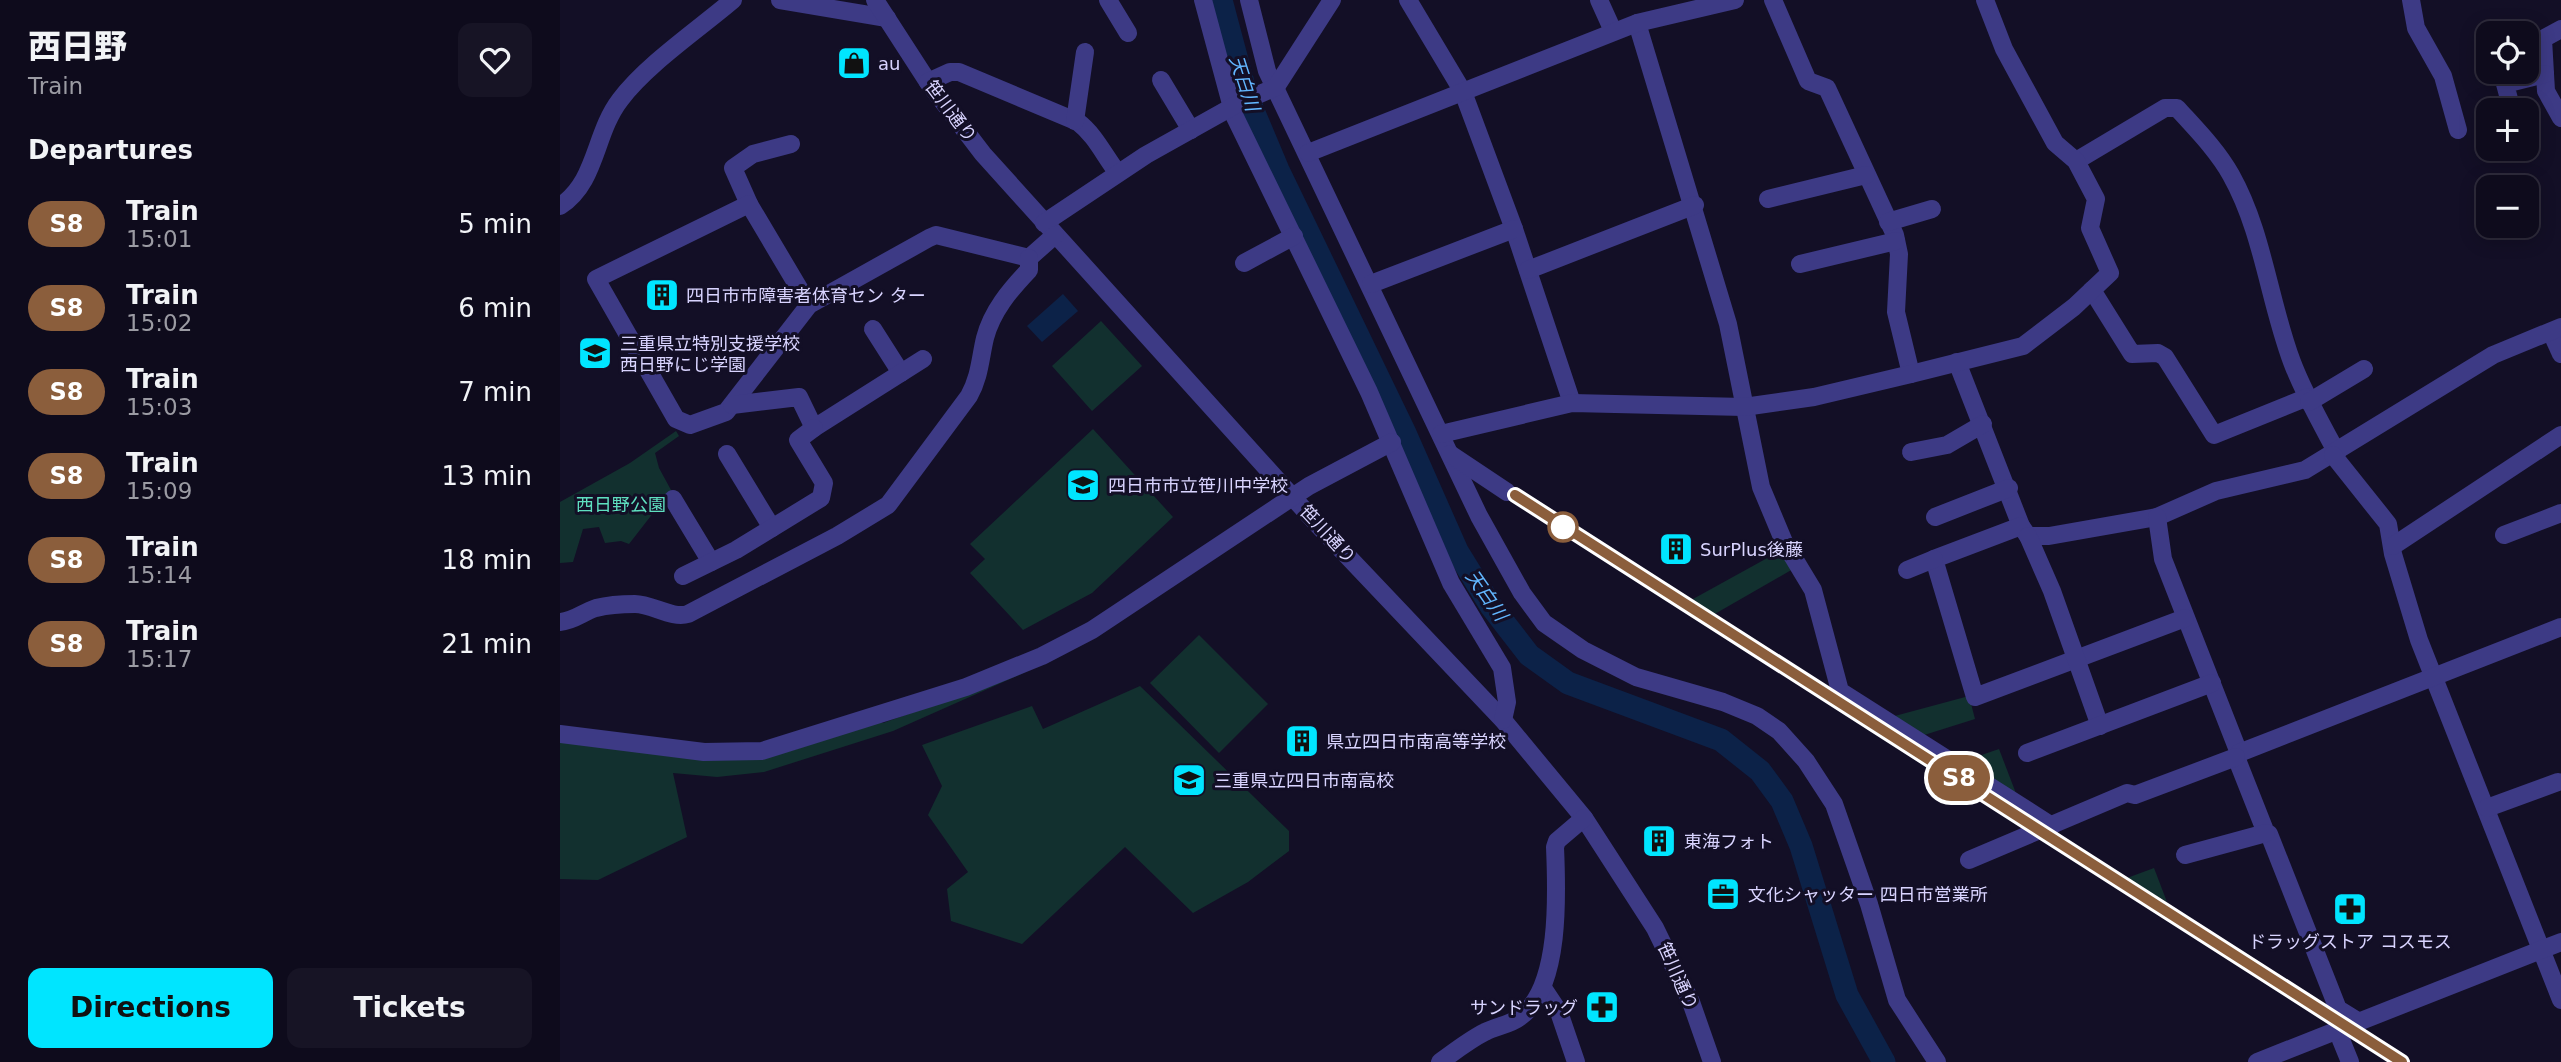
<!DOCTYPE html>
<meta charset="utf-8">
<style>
:root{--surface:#0e0b1c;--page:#171425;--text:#f1f3f6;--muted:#9b9ba3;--line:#2e2b3b;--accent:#00e5ff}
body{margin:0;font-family:"DejaVu Sans","Noto Sans JP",sans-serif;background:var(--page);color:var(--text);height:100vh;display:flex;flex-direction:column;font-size:26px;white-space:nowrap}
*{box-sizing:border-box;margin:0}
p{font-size:23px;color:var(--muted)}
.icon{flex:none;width:38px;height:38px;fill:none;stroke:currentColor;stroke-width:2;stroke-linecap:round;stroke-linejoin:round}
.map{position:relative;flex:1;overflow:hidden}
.side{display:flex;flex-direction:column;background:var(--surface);width:560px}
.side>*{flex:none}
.badge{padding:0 14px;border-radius:23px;font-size:24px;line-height:46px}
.buttons{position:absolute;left:1916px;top:21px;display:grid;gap:14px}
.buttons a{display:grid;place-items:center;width:63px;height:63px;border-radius:14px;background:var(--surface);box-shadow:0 4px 18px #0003,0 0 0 2px var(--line);font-size:35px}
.map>.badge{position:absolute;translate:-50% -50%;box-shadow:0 0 0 4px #fff}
h2{padding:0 28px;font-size:26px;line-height:63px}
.round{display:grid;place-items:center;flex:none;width:74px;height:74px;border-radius:14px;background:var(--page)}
.overview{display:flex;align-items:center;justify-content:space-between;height:119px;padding:0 28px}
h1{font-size:33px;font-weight:800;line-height:52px}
.action{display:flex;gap:14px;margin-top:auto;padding:14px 28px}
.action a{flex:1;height:80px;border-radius:14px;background:var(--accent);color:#111;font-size:28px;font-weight:800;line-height:80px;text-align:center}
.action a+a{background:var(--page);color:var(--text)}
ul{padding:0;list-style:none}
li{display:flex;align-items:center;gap:21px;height:84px;padding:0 28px}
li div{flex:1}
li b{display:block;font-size:26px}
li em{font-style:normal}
li .badge{min-width:77px;font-weight:700;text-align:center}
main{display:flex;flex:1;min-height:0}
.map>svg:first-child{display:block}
.green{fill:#12302f}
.water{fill:#0c2248}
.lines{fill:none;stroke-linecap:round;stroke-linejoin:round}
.river{stroke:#0c2248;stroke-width:23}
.minor{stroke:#3d3a85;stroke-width:18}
.rail-casing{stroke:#00e5ff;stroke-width:6}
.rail{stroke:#130f26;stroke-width:3.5;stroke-dasharray:10;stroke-linecap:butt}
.line-casing{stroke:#fff;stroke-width:16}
.line{stroke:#8b5e3c;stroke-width:10}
.stop-dot{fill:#fff;stroke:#8b5e3c;stroke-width:3.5}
.labels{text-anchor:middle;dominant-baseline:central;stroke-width:6;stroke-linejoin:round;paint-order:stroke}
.poi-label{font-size:18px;fill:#d9d4ff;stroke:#130f26;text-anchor:start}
.street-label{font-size:18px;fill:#d9d4ff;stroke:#130f26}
.park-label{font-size:18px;fill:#5fe0c0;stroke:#130f26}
.water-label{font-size:19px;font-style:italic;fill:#62b6ff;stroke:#130f26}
</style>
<main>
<section class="side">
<div class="overview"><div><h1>西日野</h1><p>Train</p></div><a class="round"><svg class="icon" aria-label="heart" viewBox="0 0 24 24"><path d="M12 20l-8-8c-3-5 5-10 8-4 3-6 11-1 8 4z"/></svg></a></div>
<h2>Departures</h2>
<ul>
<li><span class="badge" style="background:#8b5e3c;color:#fff">S8</span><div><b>Train</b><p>15:01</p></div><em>5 min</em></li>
<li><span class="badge" style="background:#8b5e3c;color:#fff">S8</span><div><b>Train</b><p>15:02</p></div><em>6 min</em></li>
<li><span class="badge" style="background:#8b5e3c;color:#fff">S8</span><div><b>Train</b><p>15:03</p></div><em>7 min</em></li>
<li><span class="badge" style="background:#8b5e3c;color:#fff">S8</span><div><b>Train</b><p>15:09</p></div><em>13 min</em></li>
<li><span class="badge" style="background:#8b5e3c;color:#fff">S8</span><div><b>Train</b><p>15:14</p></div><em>18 min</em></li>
<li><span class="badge" style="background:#8b5e3c;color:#fff">S8</span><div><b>Train</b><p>15:17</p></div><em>21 min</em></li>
</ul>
<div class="action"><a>Directions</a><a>Tickets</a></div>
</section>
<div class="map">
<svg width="2001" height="1062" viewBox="0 0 2001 1062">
<rect width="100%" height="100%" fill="#130f26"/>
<g class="green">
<polygon points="541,321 582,366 532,411 492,366"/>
<polygon points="533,429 613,517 532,593 463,630 410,573 425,559 410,544"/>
<polygon points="116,431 119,436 95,453 99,468 111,490 69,544 61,541 45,543 39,527 23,529 13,562 0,563 0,502 70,463"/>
<polygon points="1220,551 1233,569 1153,615 1133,599"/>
<polygon points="639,635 708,704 659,753 590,683"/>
<polygon points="466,672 333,731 204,772 157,777 113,773 127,837 38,880 0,879 0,740 201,758 234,750 316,720 323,723"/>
<polygon points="580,686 729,831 729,851 688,882 633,913 565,847 462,944 391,921 387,889 408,872 368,815 382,786 362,745 472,706 483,729"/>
<polygon points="1409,696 1415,719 1361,736 1331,717"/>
<polygon points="1439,749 1457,796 1401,762"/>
<polygon points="1594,868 1607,902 1567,878"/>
</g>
<polygon class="water" points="503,294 518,311 482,342 467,326"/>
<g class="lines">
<polyline class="river" points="661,0 686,94 718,170 844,431 897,551 931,606 969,655 1008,683 1161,740 1200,771 1222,801 1241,846 1287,995 1324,1062"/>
<g class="minor">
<polyline points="220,0 327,18"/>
<polyline points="315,0 368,82 423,154 757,524 943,720 1024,818 1095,928 1131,1002 1152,1062"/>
<polyline points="548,0 568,33"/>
<polyline points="643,0 674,115 809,392 891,583 942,668 947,702 943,720"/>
<polyline points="689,0 707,71 919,516 962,593 984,623 1023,650 1076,677 1163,702 1197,716 1219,731 1246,761 1274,804 1309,904 1337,1000 1377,1062"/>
<polyline points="848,0 903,92 954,229 1012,403"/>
<polyline points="1039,0 1053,31"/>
<polyline points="1213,0 1248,81 1267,88 1335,235 1339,254 1336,312 1351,374"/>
<polyline points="1851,0 1856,28 1883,76 1898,130"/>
<polyline points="1077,23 1168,324 1201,487 1224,542 1253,590 1280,691 1492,826"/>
<polyline points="2001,29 1983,39 1986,91 2001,118"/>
<polyline points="601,80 631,130"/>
<path d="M368 82 390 72H399L518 122C535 135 544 155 557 172"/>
<polyline points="1952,110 1945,84 1985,74"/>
<polyline points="515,121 525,52"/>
<polyline points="748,153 1077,23 1175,0"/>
<path d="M1516 161 1605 108H1617C1636 129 1657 150 1671 175 1703 232 1709 301 1732 362 1744 394 1761 423 1777 453"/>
<polyline points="1208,199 1306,175"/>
<polyline points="189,204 173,168 193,154 231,144"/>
<path d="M0 206C37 182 34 134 60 100 86 65 139 29 173 0"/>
<polyline points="1328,222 1372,209"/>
<polyline points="484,223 586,155 679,103 716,87 772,0"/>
<polyline points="469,258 495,235"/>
<polyline points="684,263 734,236"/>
<polyline points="1240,264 1336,241"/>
<polyline points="968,270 1135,205"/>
<polyline points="811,284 954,229"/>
<polyline points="1532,290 1572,354 1598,353 1605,357 1654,435 1748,397"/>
<polyline points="249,305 189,204 36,279 116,419 130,425 166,412 249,305 369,238 376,235 469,258"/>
<polyline points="313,329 341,373"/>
<polyline points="1991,332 2001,354"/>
<polyline points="1397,362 1461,526 1468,536 1489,536 1597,517 1656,491 1745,470 1933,355 2001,327"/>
<polyline points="1749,402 1804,369"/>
<polyline points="172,405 239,397 254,428 363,359"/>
<polyline points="881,434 1012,403 1184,407 1254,397 1351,374 1463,346 1514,307 1550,273 1530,228 1536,199 1516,161 1495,143 1444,49 1425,0"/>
<polyline points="1351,452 1387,445 1423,424"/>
<polyline points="167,454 212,528"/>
<polyline points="890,454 947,492"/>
<polyline points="1773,455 1828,524 1833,554 1859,640 2001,1000"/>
<polyline points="113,499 151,562"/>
<polyline points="1375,517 1449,488"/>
<polyline points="1597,517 1603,559 1679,753 1676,757 1706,833 1709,834 1778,1009 1799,1022"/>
<polyline points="1461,526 1374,559 1415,697 1625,618"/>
<polyline points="1944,535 2001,513"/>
<polyline points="1468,536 1492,591 1540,726"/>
<polyline points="1833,546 2001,435"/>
<polyline points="1347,570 1374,559"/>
<polyline points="123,576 176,550 261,498 264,483 238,440 254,428"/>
<path d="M0 622C14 621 23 612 36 608 48 605 62 604 75 604 92 604 112 619 128 614L277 536 328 505 409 396C420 376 420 359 425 338 432 311 450 290 469 270V258"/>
<polyline points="0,734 144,752 202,751 406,687 482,656 532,630 749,486 832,442"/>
<polyline points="1467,753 1652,683"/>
<polyline points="1679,753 2001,627"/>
<polyline points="1927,808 1998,782"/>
<polyline points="1625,855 1706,833"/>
<polyline points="1409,860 1567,793 1575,795 1676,757"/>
<polyline points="983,988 999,1012 1016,1062"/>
<polyline points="1777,1030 1790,1062"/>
<path d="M880 1062C894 1052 909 1040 925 1032 936 1026 950 1025 960 1017 1001 988 997 893 995 847L997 841 1024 818"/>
<polyline points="1697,1062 2001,942"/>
</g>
<g class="rail-casing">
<polyline id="rail" points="955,495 1842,1062"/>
</g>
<use href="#rail" class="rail"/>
</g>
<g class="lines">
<g class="line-casing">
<polyline id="line" points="955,495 1842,1062"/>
</g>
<use href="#line" class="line"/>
</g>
<defs>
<g id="shop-square" transform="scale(1.75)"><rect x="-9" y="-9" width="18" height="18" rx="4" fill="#00e5ff" stroke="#130f26"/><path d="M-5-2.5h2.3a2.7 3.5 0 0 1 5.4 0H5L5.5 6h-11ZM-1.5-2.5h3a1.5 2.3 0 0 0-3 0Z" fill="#111"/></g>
<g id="building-square" transform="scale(1.75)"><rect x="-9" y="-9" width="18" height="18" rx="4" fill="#00e5ff" stroke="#130f26"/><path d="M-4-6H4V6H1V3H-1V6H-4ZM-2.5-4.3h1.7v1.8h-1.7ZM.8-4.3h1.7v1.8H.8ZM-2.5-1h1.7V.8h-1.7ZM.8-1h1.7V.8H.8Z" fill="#111"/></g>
<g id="school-square" transform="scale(1.75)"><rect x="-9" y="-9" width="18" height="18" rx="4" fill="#00e5ff" stroke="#130f26"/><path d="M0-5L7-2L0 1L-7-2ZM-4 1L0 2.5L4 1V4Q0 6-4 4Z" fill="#111"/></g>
<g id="office-square" transform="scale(1.75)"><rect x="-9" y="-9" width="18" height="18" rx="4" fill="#00e5ff" stroke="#130f26"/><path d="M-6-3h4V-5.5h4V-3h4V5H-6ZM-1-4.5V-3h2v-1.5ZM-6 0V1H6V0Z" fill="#111"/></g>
<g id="pharmacy-square" transform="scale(1.75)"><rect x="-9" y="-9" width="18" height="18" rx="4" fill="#00e5ff" stroke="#130f26"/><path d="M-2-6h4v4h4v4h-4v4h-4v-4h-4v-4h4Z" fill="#111"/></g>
</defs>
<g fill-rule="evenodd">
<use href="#shop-square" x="294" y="63"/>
<use href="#building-square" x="102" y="295"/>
<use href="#school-square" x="35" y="353"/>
<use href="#school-square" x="523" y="485"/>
<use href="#building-square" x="1116" y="549"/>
<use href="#building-square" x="742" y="741"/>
<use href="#school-square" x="629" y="780"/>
<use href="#building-square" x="1099" y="841"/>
<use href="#office-square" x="1163" y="894"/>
<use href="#pharmacy-square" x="1790" y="909"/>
<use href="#pharmacy-square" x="1042" y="1007"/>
</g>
<circle class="stop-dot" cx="1003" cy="527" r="14"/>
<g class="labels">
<g class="poi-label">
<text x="318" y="63">au</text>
<text x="126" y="295">四日市市障害者体育セン ター</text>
<text x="60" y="343">三重県立特別支援学校<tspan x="60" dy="21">西日野にじ学園</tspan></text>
<text x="548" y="485">四日市市立笹川中学校</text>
<text x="1140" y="549">SurPlus後藤</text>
<text x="766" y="741">県立四日市南高等学校</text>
<text x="654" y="780">三重県立四日市南高校</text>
<text x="1124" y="841">東海フォト</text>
<text x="1188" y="894">文化シャッター 四日市営業所</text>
<text x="1790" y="941" text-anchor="middle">ドラッグストア コスモス</text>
<text x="1018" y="1007" text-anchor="end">サンドラッグ</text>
</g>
<g class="street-label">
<text transform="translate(391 111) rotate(53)">笹川通り</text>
<text transform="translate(768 534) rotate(47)">笹川通り</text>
<text transform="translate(1118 976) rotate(66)">笹川通り</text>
</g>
<g class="park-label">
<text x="61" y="504">西日野公園</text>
</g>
<g class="water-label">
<text transform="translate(685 83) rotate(72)">天白川</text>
<text transform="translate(927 595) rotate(55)">天白川</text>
</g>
</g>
</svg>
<div class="buttons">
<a><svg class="icon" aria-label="locate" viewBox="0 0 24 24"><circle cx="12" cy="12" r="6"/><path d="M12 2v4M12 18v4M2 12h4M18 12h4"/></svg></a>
<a>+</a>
<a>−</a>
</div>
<b class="badge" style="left:1399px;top:778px;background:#8b5e3c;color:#fff">S8</b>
</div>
</main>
